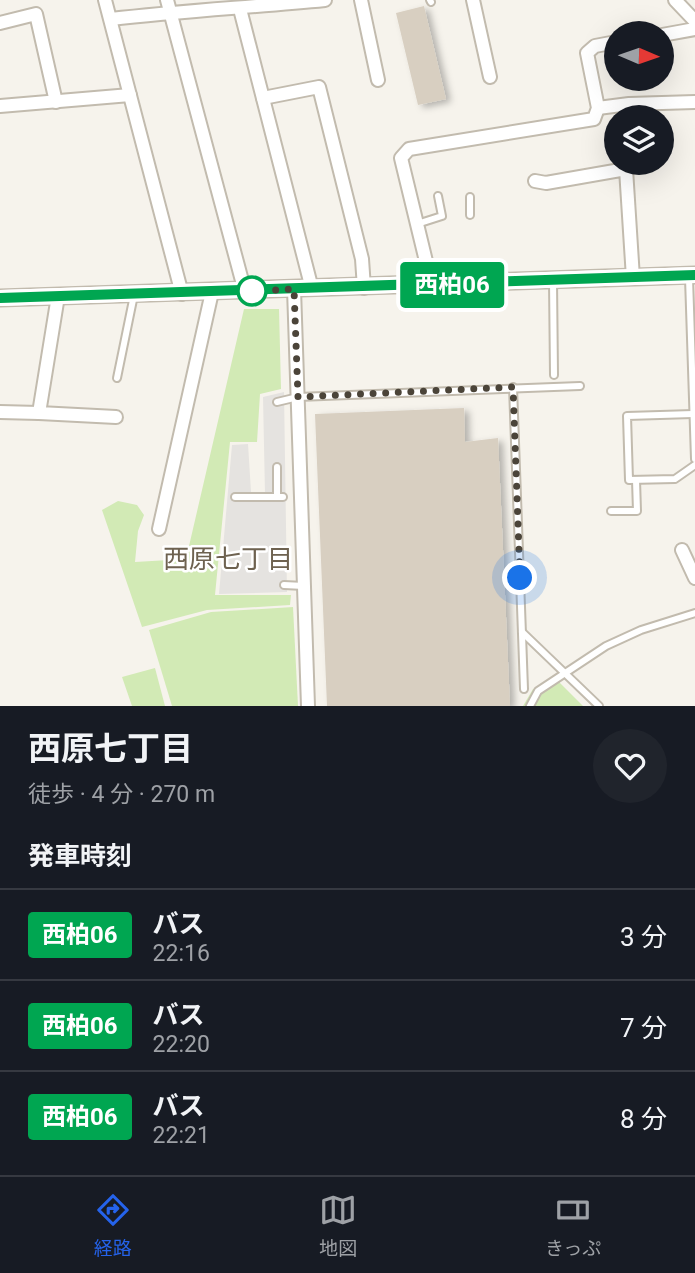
<!DOCTYPE html>
<html lang="ja">
<meta charset="utf-8">
<style>
:root{--surface:#171b24;--page:#20242c;--text:#f1f3f6;--muted:#9ea1a6;--line:#363941;--accent:#2563eb}
body{margin:0;font-family:Roboto,"Noto Sans JP",sans-serif;background:var(--page);color:var(--text);height:100vh;display:flex;flex-direction:column;font-size:26px;white-space:nowrap}
*{box-sizing:border-box;margin:0}
p{font-size:23px;color:var(--muted)}
.icon{flex:none;width:38px;height:38px;fill:none;stroke:currentColor;stroke-width:2;stroke-linecap:round;stroke-linejoin:round}
.map{position:relative;height:706px;overflow:hidden}
.side{display:flex;flex-direction:column;background:var(--surface);flex:1}
.side>*{flex:none}
.badge{padding:0 14px;border-radius:5px;font-size:24px;line-height:46px}
.needle{width:46px;rotate:92deg}
.buttons{position:absolute;left:604px;top:21px;display:grid;gap:14px}
.buttons a{display:grid;place-items:center;width:70px;height:70px;border-radius:50%;background:var(--surface);box-shadow:0 7px 28px #0002;font-size:35px}
.you{position:absolute;width:35px;height:35px;margin:-18px;border:5px solid #fff;border-radius:50%;background:#1a73e8;box-shadow:0 0 0 10px #1a73e833}
.map>.badge{position:absolute;translate:-50% -50%;box-shadow:0 0 0 4px #fff}
h2{padding:0 28px;font-size:26px;line-height:63px}
.round{display:grid;place-items:center;flex:none;width:74px;height:74px;border-radius:37px;background:var(--page)}
.headline{display:flex;align-items:center;justify-content:space-between;height:119px;padding:0 28px}
h1{font-size:33px;font-weight:700;line-height:52px}
ul{padding:0;list-style:none}
li{display:flex;align-items:center;gap:21px;height:91px;padding:0 28px;border-top:2px solid var(--line)}
li div{flex:1}
li b{display:block;font-size:26px}
li em{font-style:normal}
li .badge{min-width:77px;font-weight:700;text-align:center}
.menu{display:flex;justify-content:space-around;align-items:center;height:98px;border-top:2px solid var(--line);background:var(--surface);font-size:19px;color:var(--muted)}
.menu a{display:grid;justify-items:center;gap:4px}
.menu .selected{color:var(--accent)}
.map>svg:first-child{display:block}
.green{fill:#d2eab5}
.parking{fill:#e5e3e0}
.building{fill:#d8cfc1;filter:url(#shadow)}
.lines{fill:none;stroke-linecap:round;stroke-linejoin:round}
.service-casing{stroke:#c2bbae;stroke-width:10}
.minor-casing{stroke:#c2bbae;stroke-width:16}
.tertiary-casing{stroke:#c2bbae;stroke-width:19}
.service{stroke:#fff;stroke-width:6}
.minor{stroke:#fff;stroke-width:12}
.tertiary{stroke:#fff;stroke-width:16}
.line-casing{stroke:#fff;stroke-width:16}
.line{stroke:#00a651;stroke-width:10}
.walk{stroke:#4b4439;stroke-width:7;stroke-dasharray:0 12.6}
.stop-dot{fill:#fff;stroke:#00a651;stroke-width:3.5}
.labels{text-anchor:middle;dominant-baseline:central;stroke-width:5;stroke-linejoin:round;paint-order:stroke}
.neighbourhood-label{font-size:26px;fill:#6e6250;stroke:#fff}
</style>
<div class="map">
<svg width="695" height="706" viewBox="0 0 695 706">
<defs>
<filter id="shadow"><feDropShadow dx="5" dy="3" stdDeviation="3.5" flood-color="#0004"/></filter>
</defs>
<rect width="100%" height="100%" fill="#f6f3ec"/>
<g class="green">
<polygon points="244,309 279,309 281,389 260,394 257,442 230,442 215,595 291,595 290,605 207,610 142,627 102,510 118,501 137,505 144,515 138,531 135,562 186,559"/>
<polygon points="293,607 298,706 172,706 149,630 211,612"/>
<polygon points="155,668 165,706 132,706 122,677"/>
<polygon points="559,682 583,706 523,706 533,689"/>
</g>
<polygon class="parking" points="284,392 287,592 219,594 232,445 248,444 251,492 265,494 263,397"/>
<g class="building">
<polygon points="424,6 446,99 418,105 396,13"/>
<polygon points="464,408 465,442 498,438 510,706 327,706 315,414"/>
</g>
<g class="lines">
<g class="service-casing">
<g id="service">
<polyline points="430,0 431,2"/>
<polyline points="470,215 470,197"/>
<polyline points="417,224 442,216 438,196"/>
<polyline points="689,278 695,459"/>
<polyline points="553,281 554,375"/>
<polyline points="117,378 134,295"/>
<polyline points="513,387 524,689"/>
<polyline points="277,402 298,397 580,386"/>
<polyline points="693,414 627,416 629,480 675,479 695,465"/>
<polyline points="277,467 277,497"/>
<polyline points="235,497 283,497"/>
<polyline points="611,511 637,511 636,480"/>
<polyline points="284,585 304,586"/>
<polyline points="522,632 599,706"/>
<polyline points="530,706 538,691 606,646 641,630 695,613"/>
</g>
</g>
<g class="minor-casing">
<g id="minor">
<polyline points="105,0 182,294"/>
<polyline points="167,0 245,292"/>
<polyline points="361,0 378,80"/>
<polyline points="473,0 490,77"/>
<polyline points="675,0 695,21"/>
<polyline points="240,9 312,289"/>
<path d="M111 19C182 11 253 7 325 0"/>
<polyline points="0,23 36,14 56,102"/>
<polyline points="662,35 695,29"/>
<polyline points="263,98 319,87 362,259 364,288"/>
<polyline points="0,106 130,95"/>
<polyline points="598,108 629,104 695,102"/>
<polyline points="535,181 546,183 626,169 633,278"/>
<polyline points="432,286 401,158 409,149 594,119 598,108 587,53 595,46 616,42"/>
<polyline points="294,289 308,706"/>
<polyline points="58,296 39,413 116,417"/>
<polyline points="0,412 39,413"/>
<polyline points="159,529 212,292"/>
<polyline points="682,550 695,578"/>
</g>
</g>
<g class="tertiary-casing">
<polyline id="tertiary" points="0,298 695,275"/>
</g>
<use href="#service" class="service"/>
<use href="#minor" class="minor"/>
<use href="#tertiary" class="tertiary"/>
</g>
<g class="lines">
<g class="line-casing">
<polyline id="line" points="0,298 695,275"/>
</g>
<use href="#line" class="line"/>
<polyline class="walk" points="252,291 245,292 294,289 298,397 513,387 520,578"/>
</g>
<circle class="stop-dot" cx="252" cy="291" r="14"/>
<g class="labels">
<g class="neighbourhood-label">
<text x="228" y="559">西原七丁目</text>
</g>
</g>
</svg>
<div class="buttons">
<a><svg class="needle" viewBox="-14 -14 28 28"><path d="M0-13l5 13h-10z" fill="#e53935"/><path d="M0 13l5-13h-10z" fill="#9ea1a6"/></svg></a>
<a><svg class="icon" aria-label="layers" viewBox="0 0 24 24"><path d="M12 4l9 5-9 5-9-5zM3 14l9 5 9-5"/></svg></a>
</div>
<div class="you" style="left:520px;top:578px"></div>
<b class="badge" style="left:452px;top:285px;background:#00a651;color:#fff">西柏06</b>
</div>
<section class="side">
<div class="headline"><div><h1>西原七丁目</h1><p>徒歩 · 4 分 · 270 m</p></div><a class="round"><svg class="icon" aria-label="heart" viewBox="0 0 24 24"><path d="M12 20l-8-8c-3-5 5-10 8-4 3-6 11-1 8 4z"/></svg></a></div>
<h2>発車時刻</h2>
<ul>
<li><span class="badge" style="background:#00a651;color:#fff">西柏06</span><div><b>バス</b><p>22:16</p></div><em>3 分</em></li>
<li><span class="badge" style="background:#00a651;color:#fff">西柏06</span><div><b>バス</b><p>22:20</p></div><em>7 分</em></li>
<li><span class="badge" style="background:#00a651;color:#fff">西柏06</span><div><b>バス</b><p>22:21</p></div><em>8 分</em></li>
</ul>
</section>
<nav class="menu">
<a class="selected"><svg class="icon" aria-label="directions" viewBox="0 0 24 24"><path d="M12 3l9 9-9 9-9-9zM9 14v-3h6M13 9l2 2-2 2"/></svg>経路</a>
<a><svg class="icon" aria-label="map" viewBox="0 0 24 24"><path d="M3 6l6-2 6 2 6-2v14l-6 2-6-2-6 2zM9 4v14M15 6v14"/></svg>地図</a>
<a><svg class="icon" aria-label="tickets" viewBox="0 0 24 24"><path d="M3 7h18v10H3zM15 7v10"/></svg>きっぷ</a>
</nav>
